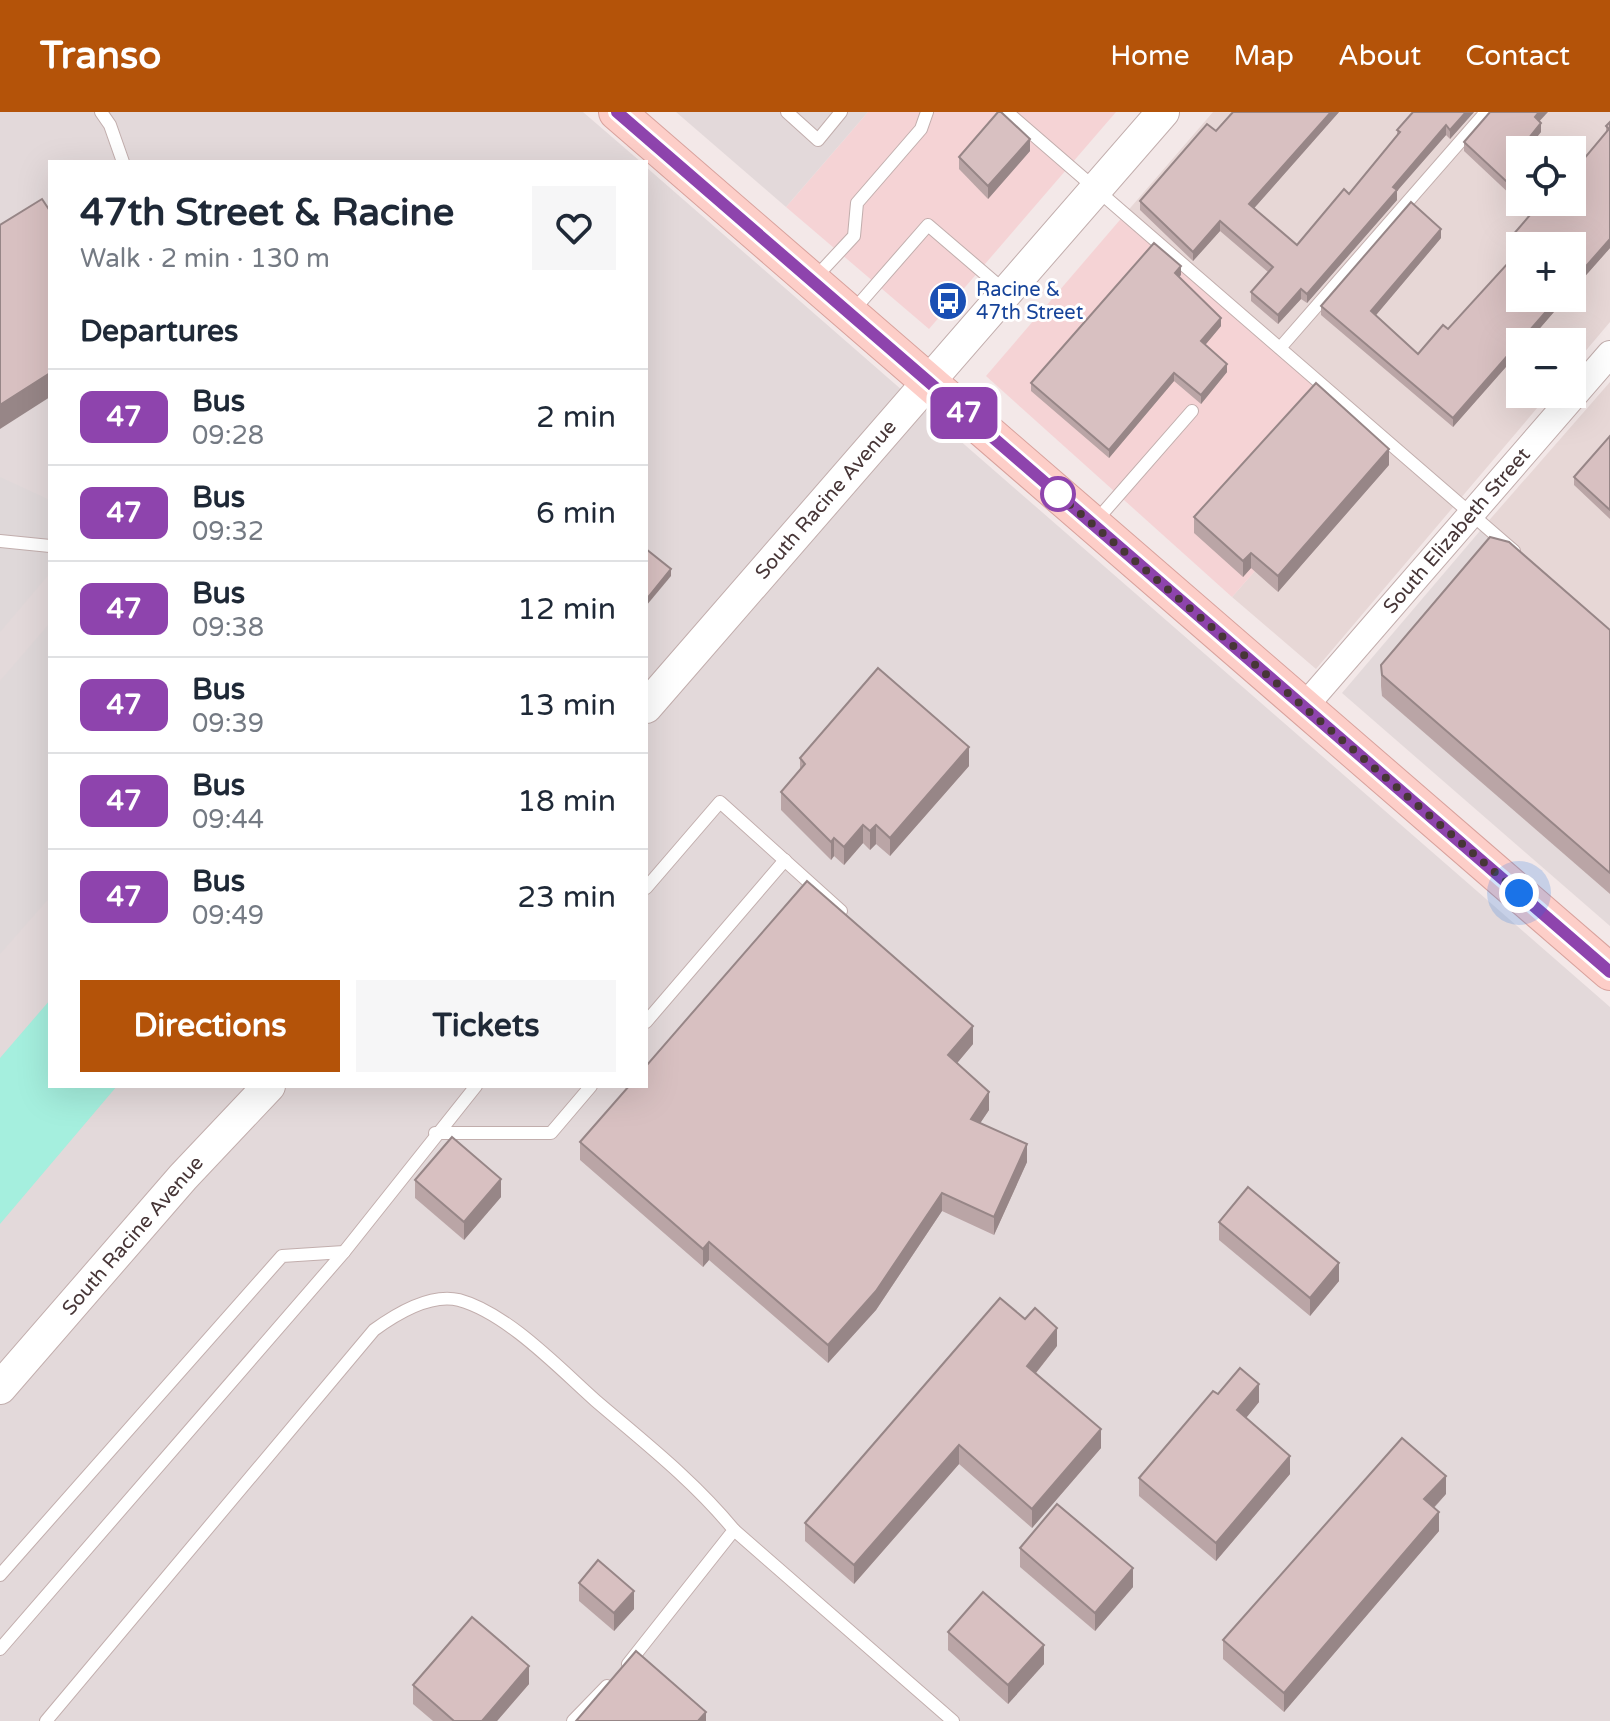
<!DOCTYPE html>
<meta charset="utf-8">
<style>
:root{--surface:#fff;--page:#f6f6f7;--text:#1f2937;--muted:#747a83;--line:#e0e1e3;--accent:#b45309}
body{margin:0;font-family:"Varela Round",sans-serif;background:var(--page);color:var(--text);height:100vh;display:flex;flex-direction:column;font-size:30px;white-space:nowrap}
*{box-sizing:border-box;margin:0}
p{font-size:26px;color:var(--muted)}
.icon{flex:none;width:44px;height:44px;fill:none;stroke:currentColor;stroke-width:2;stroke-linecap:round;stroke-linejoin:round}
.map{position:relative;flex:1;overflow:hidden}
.sheet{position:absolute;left:48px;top:48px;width:600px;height:928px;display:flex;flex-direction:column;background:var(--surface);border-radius:0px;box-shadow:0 8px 32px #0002}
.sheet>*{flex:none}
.badge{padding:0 16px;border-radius:12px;font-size:28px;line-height:52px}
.tools{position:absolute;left:1506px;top:24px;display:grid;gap:16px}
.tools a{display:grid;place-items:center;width:80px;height:80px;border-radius:0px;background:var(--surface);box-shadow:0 8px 32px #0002;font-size:40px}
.you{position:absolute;width:40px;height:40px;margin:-20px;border:6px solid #fff;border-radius:50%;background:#1a73e8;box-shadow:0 0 0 12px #1a73e833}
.map>.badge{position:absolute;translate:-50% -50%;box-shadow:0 0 0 4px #fff}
h2{padding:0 32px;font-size:30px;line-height:72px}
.round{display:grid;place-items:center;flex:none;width:84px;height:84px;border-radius:0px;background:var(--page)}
.overview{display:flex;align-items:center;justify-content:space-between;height:136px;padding:0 32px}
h1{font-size:38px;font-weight:700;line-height:60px}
.primary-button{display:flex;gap:16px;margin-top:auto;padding:16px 32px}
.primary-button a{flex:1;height:92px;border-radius:0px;background:var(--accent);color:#fff;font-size:32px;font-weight:700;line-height:92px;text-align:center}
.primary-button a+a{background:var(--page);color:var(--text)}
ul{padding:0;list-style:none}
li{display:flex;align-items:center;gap:24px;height:96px;padding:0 32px;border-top:2px solid var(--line)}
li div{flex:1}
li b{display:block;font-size:30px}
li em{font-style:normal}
li .badge{min-width:88px;font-weight:700;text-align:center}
header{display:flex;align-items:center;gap:48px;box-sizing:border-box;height:112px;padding:0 40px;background:var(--accent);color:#fff}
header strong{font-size:38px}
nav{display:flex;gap:44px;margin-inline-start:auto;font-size:28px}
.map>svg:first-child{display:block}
.residential{fill:#e7d7d6;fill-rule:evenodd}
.commercial{fill:#f5d3d5}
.industrial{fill:#e3d9da}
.parking{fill:#dfd8d9}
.water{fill:#a5efde}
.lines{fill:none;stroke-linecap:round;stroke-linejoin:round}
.service-casing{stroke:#c2aead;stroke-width:14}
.minor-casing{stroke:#c2aead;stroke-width:28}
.tertiary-casing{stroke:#c2aead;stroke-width:34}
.secondary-casing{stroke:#d8a29d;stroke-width:38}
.service{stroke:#fff;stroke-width:12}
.minor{stroke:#fff;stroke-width:26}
.tertiary{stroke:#fff;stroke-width:32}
.secondary{stroke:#fdcec8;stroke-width:36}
.wall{fill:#baa5a6}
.shaded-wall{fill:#978687}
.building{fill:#d8c0c1;stroke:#978687;stroke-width:2}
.line-casing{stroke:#fff;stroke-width:18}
.line{stroke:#8e44ad;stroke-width:12}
.walk{stroke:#473637;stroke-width:8;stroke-dasharray:0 14.4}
.stop-dot{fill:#fff;stroke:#8e44ad;stroke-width:4}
.labels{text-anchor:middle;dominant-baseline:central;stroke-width:6;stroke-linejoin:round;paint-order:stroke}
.transit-label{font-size:20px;fill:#164399;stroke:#fff;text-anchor:start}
.street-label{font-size:20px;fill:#473637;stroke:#fff}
</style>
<header>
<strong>Transo</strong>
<nav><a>Home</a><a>Map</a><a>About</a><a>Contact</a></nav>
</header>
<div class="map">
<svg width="1610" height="1609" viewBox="0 0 1610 1609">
<rect width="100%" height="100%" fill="#f3e8e8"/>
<g class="residential">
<path d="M1213 0H1610V210L1572 255V230H1520V282H1549L1316 557 1232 485 1377 320 1125 102ZM1520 38H1572V90H1520ZM1520 134H1572V186H1520Z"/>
<polygon points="1610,270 1610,523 1485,413"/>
</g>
<g class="commercial">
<polygon points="868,0 1116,0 929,217 786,95"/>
<polygon points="1125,102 1378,320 1232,485 986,264"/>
</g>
<g class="industrial">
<polygon points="0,0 583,0 641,50 50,50 50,974 646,974 646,55 1610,895 1610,1609 0,1609"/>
<polygon points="676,0 868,0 786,95"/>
<polygon points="1485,413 1610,523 1610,814 1342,581"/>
</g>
<g class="parking">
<polygon points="0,365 50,388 50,461 0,520"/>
<polygon points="50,511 50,785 0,842 0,569"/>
</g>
<polygon class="water" points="50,888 50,974 117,974 0,1112 0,946"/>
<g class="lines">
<g class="service-casing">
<g id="service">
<polyline points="101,0 110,13 123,50"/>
<polyline points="787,0 818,28 841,0"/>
<polyline points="1007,0 1514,439"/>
<polyline points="814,167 854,124 857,91 921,17 927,0"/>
<polyline points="852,200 928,113 1005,179"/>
<polyline points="1280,236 1486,0"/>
<polyline points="1095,410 1192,299"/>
<polyline points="0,429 50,434"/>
<polyline points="646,776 720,690 841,799"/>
<polyline points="646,910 785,748"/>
<polyline points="435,1021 551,1021 591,974"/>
<polyline points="734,1418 953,1609"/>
<polyline points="0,1463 282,1144 344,1140"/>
<polyline points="0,1537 344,1140 476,974"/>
<path d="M46 1609 374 1218C396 1202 430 1181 459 1188 507 1201 559 1256 596 1289 644 1330 694 1369 734 1418L628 1552"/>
<polyline points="573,1609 607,1574"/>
</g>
</g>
<g class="minor-casing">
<polyline id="minor" points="1304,595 1610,242"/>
</g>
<g class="tertiary-casing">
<g id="tertiary">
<polyline points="646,595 1163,0"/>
<polyline points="0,1276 183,1065 269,974"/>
</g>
</g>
<g class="secondary-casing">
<polyline id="secondary" points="617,0 1610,860"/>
</g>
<use href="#service" class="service"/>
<use href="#minor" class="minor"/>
<use href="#tertiary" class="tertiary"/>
<use href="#secondary" class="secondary"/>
</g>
<g class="wall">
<polygon points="1233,0 1339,0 1254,96 1297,133 1349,82 1397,24 1397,18 1413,0 1474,0 1450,27 1446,23 1397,79 1397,88 1307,191 1301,187 1278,212 1251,189 1251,180 1268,160 1220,119 1193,149 1140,98 1140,89 1216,19"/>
<polygon points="1539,9 1541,20 1520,38 1520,90 1572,90 1606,21 1606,14 1610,10 1610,136 1572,179 1572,134 1520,134 1520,186 1566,186 1528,230 1520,230 1520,239 1453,315 1321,203 1321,194 1441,126 1376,203 1418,242 1448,217 1519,139 1512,133 1512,124 1531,102 1464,39 1464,30"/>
<polygon points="1030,39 988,87 959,57 959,45"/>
<polygon points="1181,163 1179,165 1221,214 1205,233 1227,260 1201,292 1174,269 1109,346 1031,279 1031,271"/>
<polygon points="1610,324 1610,407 1574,373 1574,365"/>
<polygon points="1389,353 1278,480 1251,456 1243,465 1194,421 1194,405"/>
<polygon points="1610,518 1610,782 1382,584 1381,574 1381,553"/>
<polygon points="800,646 969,654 890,744 876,732 870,738 863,731 844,753 834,744 831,748 781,698 781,680 800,659"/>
<polygon points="973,932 957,951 989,998 980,1011 1027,1050 994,1123 942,1099 876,1198 828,1251 709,1148 703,1155 580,1048 580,1030"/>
<polygon points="415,1068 501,1085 464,1128 415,1086"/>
<polygon points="1219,1110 1339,1169 1310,1204 1219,1128"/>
<polygon points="1057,1234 1036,1261 1101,1336 1032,1416 959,1352 854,1472 805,1429 805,1411"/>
<polygon points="1218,1282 1259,1290 1246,1306 1290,1362 1216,1449 1139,1384 1139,1366"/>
<polygon points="1446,1382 1434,1396 1439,1419 1284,1600 1223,1547 1223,1528"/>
<polygon points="1020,1436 1133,1475 1095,1519 1020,1455"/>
<polygon points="579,1471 634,1497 614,1519 579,1489"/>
<polygon points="948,1520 1044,1552 1008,1592 948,1538"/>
<polygon points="529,1572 497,1609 433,1609 413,1592 413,1573"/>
</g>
<g class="shaded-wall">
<polygon points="1331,0 1339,0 1249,102 1249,92"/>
<polygon points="1466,0 1474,0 1450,27 1450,18"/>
<polygon points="1539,0 1548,0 1535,14 1535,5"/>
<polygon points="1541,11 1541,20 1527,38 1520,38 1520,47 1516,42"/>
<polygon points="1446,13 1446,23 1397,79 1397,88 1307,191 1307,182 1393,75"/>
<polygon points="1030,27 1030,39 988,87 988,74"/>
<polygon points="1220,109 1220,119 1193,149 1193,140"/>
<polygon points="1441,117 1441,126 1371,209 1371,199"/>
<polygon points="1610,127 1610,136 1572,179 1572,170"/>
<polygon points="1181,154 1181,163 1175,170 1175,161"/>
<polygon points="1301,177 1301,187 1278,212 1278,203"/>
<polygon points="1558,186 1566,186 1528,230 1520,230 1520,239 1453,315 1453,306"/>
<polygon points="1221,206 1221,214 1201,238 1201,229"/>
<polygon points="1227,252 1227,260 1201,292 1201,283"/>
<polygon points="50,261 50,285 0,317 0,293"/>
<polygon points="1174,261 1174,269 1109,346 1109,338"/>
<polygon points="1389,337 1389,353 1278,480 1278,464"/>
<polygon points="1251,441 1251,456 1243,465 1243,449"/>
<polygon points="671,457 671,464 646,494 646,488"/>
<polygon points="969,635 969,654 890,744 890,726"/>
<polygon points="863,713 863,731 844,753 844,735"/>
<polygon points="876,713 876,732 870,738 870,719"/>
<polygon points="834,726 834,744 831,748 831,730"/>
<polygon points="973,914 973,932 948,962 948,943"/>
<polygon points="989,980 989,998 971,1025 971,1007"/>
<polygon points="1027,1032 1027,1050 994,1123 994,1105"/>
<polygon points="501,1067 501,1085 464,1128 464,1110"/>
<polygon points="942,1081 942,1099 876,1198 828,1251 828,1233"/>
<polygon points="709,1130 709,1148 703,1155 703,1137"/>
<polygon points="1339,1151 1339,1169 1310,1204 1310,1186"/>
<polygon points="1057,1216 1057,1234 1027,1272 1027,1254"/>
<polygon points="1259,1272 1259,1290 1237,1317 1237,1298"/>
<polygon points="1101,1317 1101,1336 1032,1416 1032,1397"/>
<polygon points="959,1333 959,1352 854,1472 854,1453"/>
<polygon points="1290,1344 1290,1362 1216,1449 1216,1431"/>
<polygon points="1446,1364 1446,1382 1424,1406 1424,1387"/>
<polygon points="1439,1400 1439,1419 1284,1600 1284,1581"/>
<polygon points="1133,1456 1133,1475 1095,1519 1095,1501"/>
<polygon points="634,1479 634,1497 614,1519 614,1501"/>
<polygon points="1044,1533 1044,1552 1008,1592 1008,1573"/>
<polygon points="529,1554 529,1572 497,1609 482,1609"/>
<polygon points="706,1600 706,1609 698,1609"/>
</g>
<g class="building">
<polygon points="998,0 1001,0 1030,27 988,74 959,45"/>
<polygon points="1233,0 1331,0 1249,92 1297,133 1344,77 1349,82 1400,20 1397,18 1413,0 1466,0 1450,18 1446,13 1393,75 1397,78 1307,182 1301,177 1278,203 1251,180 1273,155 1220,109 1193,140 1140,89 1207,12 1216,19"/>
<polygon points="1490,0 1539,0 1535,5 1541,11 1516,42 1520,46 1520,82 1464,30"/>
<polygon points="1610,10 1610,127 1572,170 1572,134 1523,134 1512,124 1536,96 1529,90 1572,90 1572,61 1609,17 1606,14"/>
<polygon points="42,87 50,99 50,261 0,293 0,113"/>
<polygon points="1411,90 1441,117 1371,199 1418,242 1443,213 1448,217 1520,138 1520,186 1558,186 1453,306 1321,194"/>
<polygon points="1154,131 1181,154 1175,161 1221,206 1201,229 1227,252 1201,283 1174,261 1109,338 1031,271"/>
<polygon points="1316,271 1389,337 1278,464 1251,441 1243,449 1194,405"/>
<polygon points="1610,324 1610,398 1574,365"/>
<polygon points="1490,425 1509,430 1610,518 1610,761 1382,563 1381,553"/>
<polygon points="646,437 671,457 646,488"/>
<polygon points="878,556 969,635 890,726 876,713 870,719 863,713 844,735 834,726 831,730 781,680 805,652 800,646"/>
<polygon points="807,769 973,914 948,943 989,980 971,1007 1027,1032 994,1105 942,1081 876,1179 828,1233 709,1130 703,1137 580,1030 629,974 646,974 646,954"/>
<polygon points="452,1025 501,1067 464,1110 415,1068"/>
<polygon points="1248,1075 1339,1151 1310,1186 1219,1110"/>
<polygon points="1000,1186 1025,1207 1035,1196 1057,1216 1027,1254 1101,1317 1032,1397 959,1333 854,1453 805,1411"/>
<polygon points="1240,1256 1259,1272 1237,1298 1290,1344 1216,1431 1139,1366 1213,1279 1218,1282"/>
<polygon points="1402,1326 1446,1364 1424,1387 1439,1400 1284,1581 1223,1528"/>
<polygon points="1057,1392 1133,1456 1095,1501 1020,1436"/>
<polygon points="598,1448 634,1479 614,1501 579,1471"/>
<polygon points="983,1480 1044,1533 1008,1573 948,1520"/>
<polygon points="472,1505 529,1554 482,1609 454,1609 413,1573"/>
<polygon points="636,1539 706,1600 698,1609 576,1609"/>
</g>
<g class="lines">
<g class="line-casing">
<polyline id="line" points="617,0 1610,860"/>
</g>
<use href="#line" class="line"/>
<polyline class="walk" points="1058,382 1053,378 1519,781"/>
</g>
<defs>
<g id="bus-disc" transform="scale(2)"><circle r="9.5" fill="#1a4fb4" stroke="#fff"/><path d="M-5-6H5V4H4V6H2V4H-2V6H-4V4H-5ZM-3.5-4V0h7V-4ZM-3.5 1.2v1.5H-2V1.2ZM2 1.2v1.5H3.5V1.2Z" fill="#fff"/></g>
</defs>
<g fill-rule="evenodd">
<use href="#bus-disc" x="948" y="189"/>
</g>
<circle class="stop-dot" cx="1058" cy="382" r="16"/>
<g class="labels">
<g class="transit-label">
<text x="976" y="178">Racine &amp;<tspan x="976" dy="23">47th Street</tspan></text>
</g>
<g class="street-label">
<text transform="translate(826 388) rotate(-49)">South Racine Avenue</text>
<text transform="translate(1457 419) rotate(-49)">South Elizabeth Street</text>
<text transform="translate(133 1124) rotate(-49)">South Racine Avenue</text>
</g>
</g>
</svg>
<div class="tools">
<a><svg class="icon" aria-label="locate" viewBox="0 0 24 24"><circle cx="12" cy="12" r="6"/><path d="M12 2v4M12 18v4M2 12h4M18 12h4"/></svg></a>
<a>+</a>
<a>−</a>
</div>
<div class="you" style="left:1519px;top:781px"></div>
<b class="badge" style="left:964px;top:301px;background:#8e44ad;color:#fff">47</b>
<section class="sheet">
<div class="overview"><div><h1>47th Street &amp; Racine</h1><p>Walk · 2 min · 130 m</p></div><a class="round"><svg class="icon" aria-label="heart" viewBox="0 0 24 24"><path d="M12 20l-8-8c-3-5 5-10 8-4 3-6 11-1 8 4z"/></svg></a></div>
<h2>Departures</h2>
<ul>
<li><span class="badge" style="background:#8e44ad;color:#fff">47</span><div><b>Bus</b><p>09:28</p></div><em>2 min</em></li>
<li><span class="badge" style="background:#8e44ad;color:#fff">47</span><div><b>Bus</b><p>09:32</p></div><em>6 min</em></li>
<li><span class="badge" style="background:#8e44ad;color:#fff">47</span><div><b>Bus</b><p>09:38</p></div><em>12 min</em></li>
<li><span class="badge" style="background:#8e44ad;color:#fff">47</span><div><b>Bus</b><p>09:39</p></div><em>13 min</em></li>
<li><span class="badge" style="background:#8e44ad;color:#fff">47</span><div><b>Bus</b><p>09:44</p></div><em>18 min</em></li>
<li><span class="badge" style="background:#8e44ad;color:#fff">47</span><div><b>Bus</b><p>09:49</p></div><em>23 min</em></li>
</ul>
<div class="primary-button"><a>Directions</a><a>Tickets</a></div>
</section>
</div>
